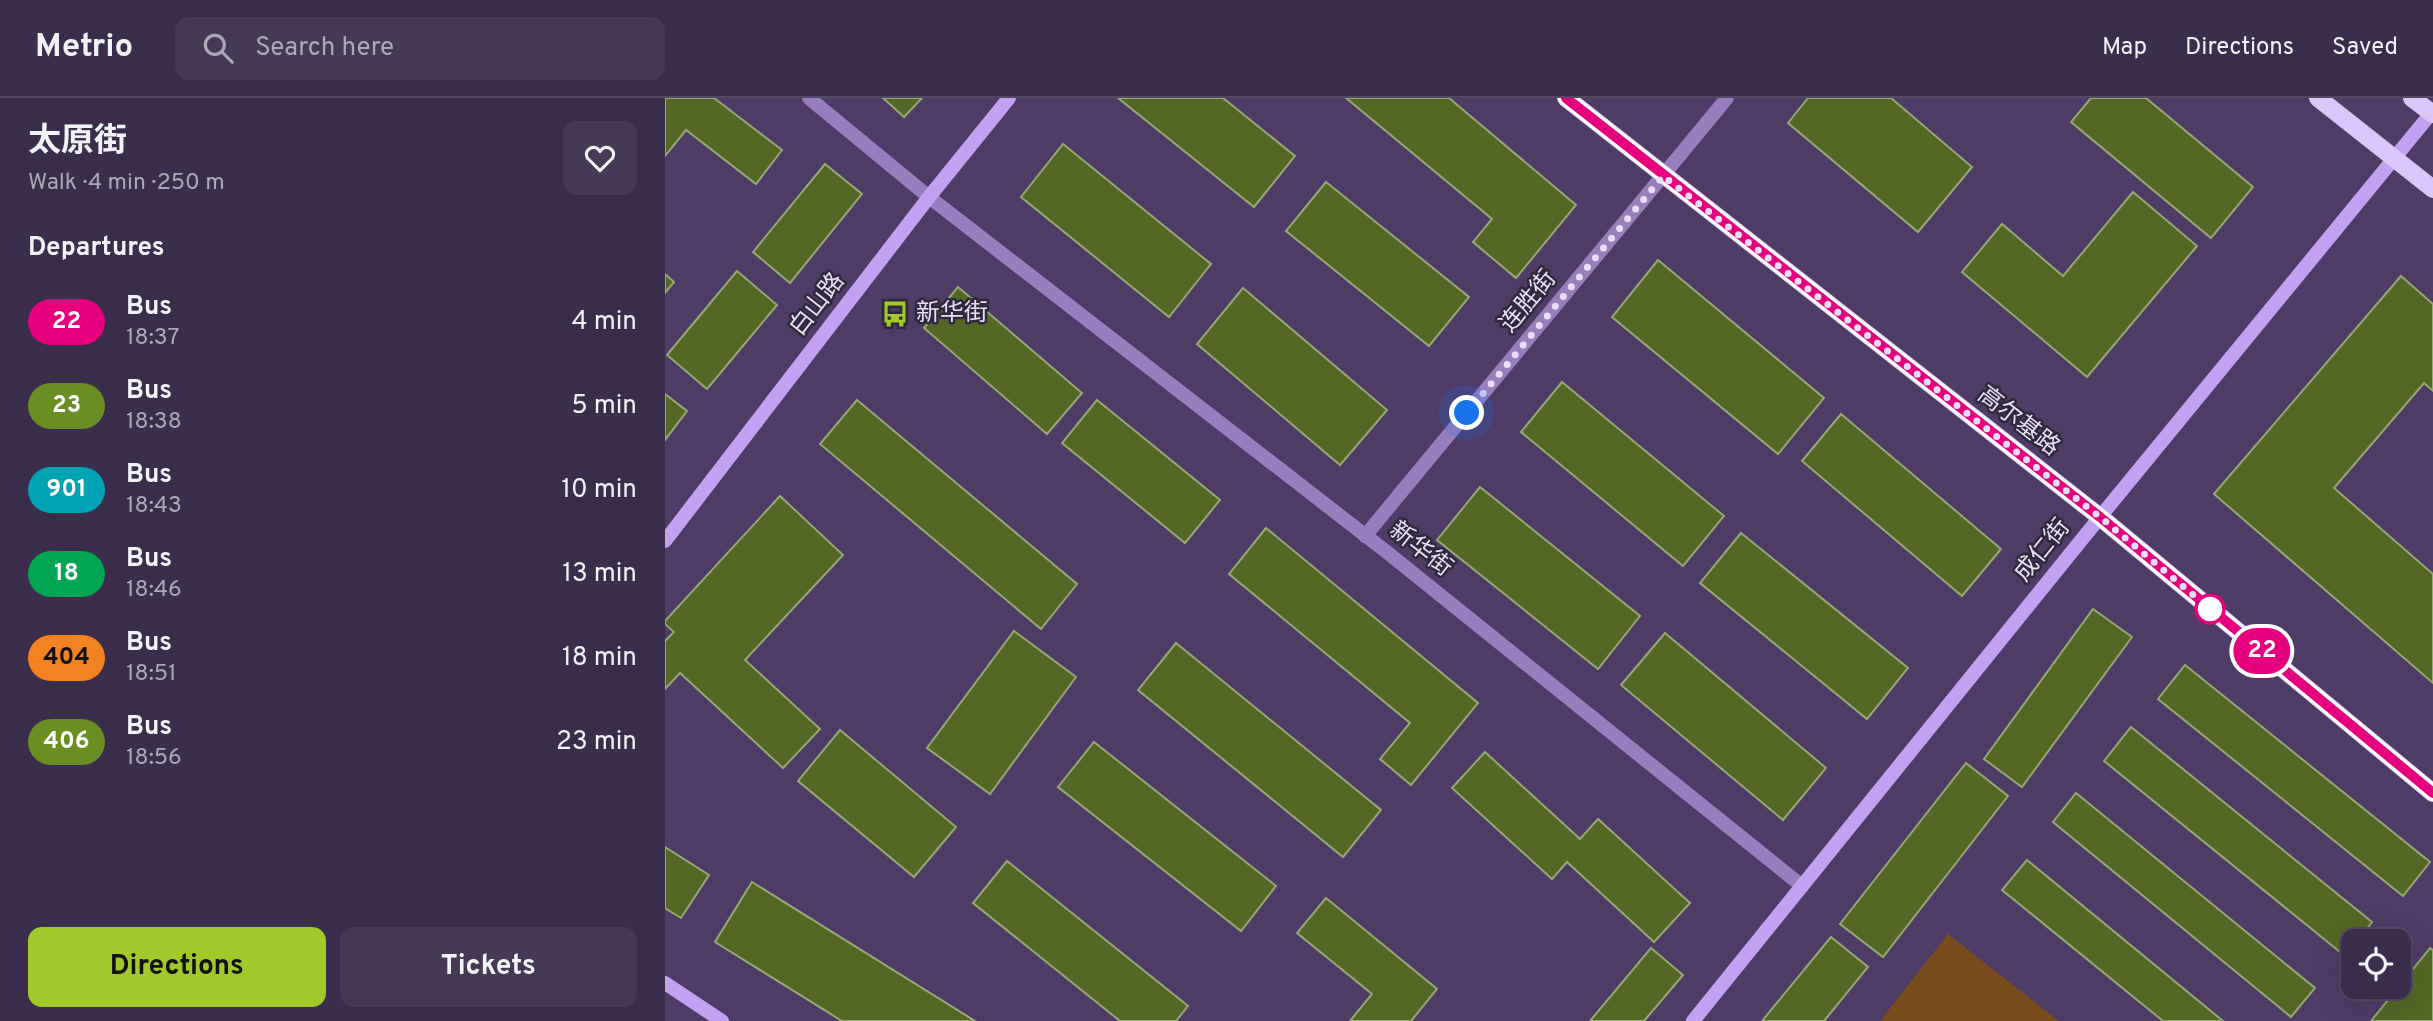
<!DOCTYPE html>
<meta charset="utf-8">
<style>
:root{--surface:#3b2d4c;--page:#463956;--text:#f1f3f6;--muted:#aca8b5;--line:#544964;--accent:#a1c92a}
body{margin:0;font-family:Overpass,"Noto Sans SC",sans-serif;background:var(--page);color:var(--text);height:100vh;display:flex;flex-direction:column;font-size:26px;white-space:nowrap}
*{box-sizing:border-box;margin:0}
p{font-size:23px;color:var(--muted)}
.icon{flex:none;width:38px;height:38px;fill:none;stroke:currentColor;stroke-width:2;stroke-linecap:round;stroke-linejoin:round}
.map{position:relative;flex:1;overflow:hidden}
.panel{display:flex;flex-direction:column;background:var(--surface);width:665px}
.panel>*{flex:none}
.badge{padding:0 14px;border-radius:23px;font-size:24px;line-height:46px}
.controls{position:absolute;left:1676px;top:831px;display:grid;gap:14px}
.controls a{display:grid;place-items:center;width:70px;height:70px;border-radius:14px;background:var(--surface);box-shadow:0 7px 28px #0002,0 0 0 2px var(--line);font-size:35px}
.you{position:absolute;width:35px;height:35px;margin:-18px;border:5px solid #fff;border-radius:50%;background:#1a73e8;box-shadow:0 0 0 10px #1a73e833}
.map>.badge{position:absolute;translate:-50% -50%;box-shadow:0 0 0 4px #fff}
h2{padding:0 28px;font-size:26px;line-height:63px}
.round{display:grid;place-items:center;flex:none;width:74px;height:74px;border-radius:14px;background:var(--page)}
.headline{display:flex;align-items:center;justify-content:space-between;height:119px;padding:0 28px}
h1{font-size:33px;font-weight:700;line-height:52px}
.primary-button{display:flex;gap:14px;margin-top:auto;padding:14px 28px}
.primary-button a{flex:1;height:80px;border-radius:14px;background:var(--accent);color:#111;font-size:28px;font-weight:700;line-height:80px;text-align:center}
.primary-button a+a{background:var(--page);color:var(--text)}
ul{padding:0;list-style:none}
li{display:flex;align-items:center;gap:21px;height:84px;padding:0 28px}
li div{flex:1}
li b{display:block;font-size:26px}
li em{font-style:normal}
li .badge{min-width:77px;font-weight:700;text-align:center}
header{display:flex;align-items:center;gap:42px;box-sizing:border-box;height:98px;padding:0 35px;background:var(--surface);border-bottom:2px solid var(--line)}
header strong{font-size:33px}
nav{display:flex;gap:38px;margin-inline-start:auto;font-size:24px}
.search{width:490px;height:63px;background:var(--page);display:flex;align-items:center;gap:18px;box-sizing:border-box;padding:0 24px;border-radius:14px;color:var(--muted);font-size:26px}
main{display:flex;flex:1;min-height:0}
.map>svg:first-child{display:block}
.green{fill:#784b1d}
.building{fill:#546725;stroke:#96a875;stroke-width:2}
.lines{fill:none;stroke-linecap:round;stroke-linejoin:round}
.street{stroke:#997ebd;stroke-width:14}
.secondary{stroke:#c3a1f1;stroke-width:14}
.primary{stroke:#dbc6fa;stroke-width:18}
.line-casing{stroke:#fff;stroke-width:16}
.line{stroke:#e6007e;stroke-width:10}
.walk{stroke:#e8def7;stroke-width:7;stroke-dasharray:0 12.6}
.stop-dot{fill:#fff;stroke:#e6007e;stroke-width:3.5}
.labels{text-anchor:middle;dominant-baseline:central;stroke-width:5;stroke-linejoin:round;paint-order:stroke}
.street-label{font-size:24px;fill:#e8def7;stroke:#30283c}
.poi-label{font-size:24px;fill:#e8def7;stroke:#30283c;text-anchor:start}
</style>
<header>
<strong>Metrio</strong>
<div class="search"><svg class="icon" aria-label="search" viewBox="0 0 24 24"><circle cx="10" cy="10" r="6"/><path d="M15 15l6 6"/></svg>Search here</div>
<nav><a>Map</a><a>Directions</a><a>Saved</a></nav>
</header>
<main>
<section class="panel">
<div class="headline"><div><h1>太原街</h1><p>Walk · 4 min · 250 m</p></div><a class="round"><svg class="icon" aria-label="heart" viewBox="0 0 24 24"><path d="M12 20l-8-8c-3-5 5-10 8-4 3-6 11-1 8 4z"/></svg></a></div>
<h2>Departures</h2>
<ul>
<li><span class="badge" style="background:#e6007e;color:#fff">22</span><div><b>Bus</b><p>18:37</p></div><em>4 min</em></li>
<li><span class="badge" style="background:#6b8e23;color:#fff">23</span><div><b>Bus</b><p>18:38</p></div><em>5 min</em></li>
<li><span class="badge" style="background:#00a3b4;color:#fff">901</span><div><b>Bus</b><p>18:43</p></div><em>10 min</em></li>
<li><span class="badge" style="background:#00a651;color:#fff">18</span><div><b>Bus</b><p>18:46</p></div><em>13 min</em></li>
<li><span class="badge" style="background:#f58220;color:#111">404</span><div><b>Bus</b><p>18:51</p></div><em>18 min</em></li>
<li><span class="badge" style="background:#6b8e23;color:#fff">406</span><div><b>Bus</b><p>18:56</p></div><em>23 min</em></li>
</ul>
<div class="primary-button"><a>Directions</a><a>Tickets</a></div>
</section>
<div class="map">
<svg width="1768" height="923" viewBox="0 0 1768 923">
<rect width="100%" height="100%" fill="#4f3c66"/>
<polygon class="green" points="1283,836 1394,923 1215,923"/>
<g class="building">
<polygon points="0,0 49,0 117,52 91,86 21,32 0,58"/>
<polygon points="218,0 257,0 239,19"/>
<polygon points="453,0 558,0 630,58 589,109"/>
<polygon points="681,0 784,0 911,107 851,180 808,144 827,121"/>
<polygon points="1143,0 1226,0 1307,69 1253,134 1123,25"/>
<polygon points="1426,0 1481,0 1588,89 1546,140 1406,24"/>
<polygon points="398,46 546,166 504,219 356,99"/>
<polygon points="160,66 197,96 125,185 88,154"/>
<polygon points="661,84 804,199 764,248 621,133"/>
<polygon points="1468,94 1532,148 1422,279 1297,174 1337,126 1398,178"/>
<polygon points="993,162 1159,300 1113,356 947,219"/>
<polygon points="72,173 112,207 42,291 2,257"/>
<polygon points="0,176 9,184 0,195"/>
<polygon points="1736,178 1768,206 1768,293 1759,285 1669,390 1768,476 1768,585 1549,396"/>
<polygon points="293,189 417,295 382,336 259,230"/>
<polygon points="578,190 722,312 675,367 532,246"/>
<polygon points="897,284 1059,418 1018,468 856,334"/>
<polygon points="0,296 22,313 0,342"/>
<polygon points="192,302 412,486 376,531 155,346"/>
<polygon points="432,302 555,402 520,445 397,345"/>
<polygon points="1176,316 1336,451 1297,498 1137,363"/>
<polygon points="815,389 975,518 933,571 772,442"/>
<polygon points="115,398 178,457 80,562 155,631 118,670 15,575 0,591 0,543 9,534 0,526 0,523"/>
<polygon points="601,430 813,605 746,687 715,661 745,625 564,476"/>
<polygon points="1076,435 1243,570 1202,621 1035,485"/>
<polygon points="1428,511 1467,539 1357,689 1319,661"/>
<polygon points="349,533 411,579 325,696 262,650"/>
<polygon points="1000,535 1161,670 1118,722 956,587"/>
<polygon points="511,545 716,712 678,759 473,592"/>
<polygon points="1520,567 1765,764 1738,798 1493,601"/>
<polygon points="1466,629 1707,824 1692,844 1689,844 1689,847 1680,858 1439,663"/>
<polygon points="175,632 291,729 249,779 133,683"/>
<polygon points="429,644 611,788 576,833 393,689"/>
<polygon points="820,654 915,741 933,721 1025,805 989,844 902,764 887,781 787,690"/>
<polygon points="1301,665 1343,698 1218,859 1175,826"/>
<polygon points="1411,695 1650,890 1626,919 1388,724"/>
<polygon points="0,749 44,777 16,820 0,810"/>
<polygon points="1362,762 1558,923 1498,923 1337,792"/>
<polygon points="342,763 523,908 511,923 455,923 308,805"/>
<polygon points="87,784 310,923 177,923 50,844"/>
<polygon points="661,800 772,891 746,923 685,923 707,896 632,835"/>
<polygon points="1166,839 1203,869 1159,923 1097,923"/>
<polygon points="986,850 1018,877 979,923 925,923"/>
<polygon points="1765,850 1768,852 1768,923 1706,923"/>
</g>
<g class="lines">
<g class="street">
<polyline points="144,0 264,99 723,455 1137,788"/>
<polyline points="700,438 1062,0"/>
</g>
<g class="secondary">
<polyline points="0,443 264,99 344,0"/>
<polyline points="0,885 57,923"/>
<polyline points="1028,923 1435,419 1768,13"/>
</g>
<g class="primary">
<polyline points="901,0 1435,419 1768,695"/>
<polyline points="1653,0 1768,91"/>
<polyline points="1747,0 1768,16"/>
</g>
</g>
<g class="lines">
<g class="line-casing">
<polyline id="line" points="901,0 1435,419 1768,695"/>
</g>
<use href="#line" class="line"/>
<polyline class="walk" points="802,315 998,78 1435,419 1545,511"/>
</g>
<defs>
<g id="bus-bare" transform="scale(2.1)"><path d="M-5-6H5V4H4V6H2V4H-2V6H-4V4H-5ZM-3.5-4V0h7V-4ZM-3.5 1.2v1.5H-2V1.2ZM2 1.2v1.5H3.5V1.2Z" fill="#a1c92a" stroke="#30283c" stroke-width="2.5" paint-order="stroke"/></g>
</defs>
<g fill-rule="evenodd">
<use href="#bus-bare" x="230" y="216"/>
</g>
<circle class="stop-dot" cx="1545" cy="511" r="14"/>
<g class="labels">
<g class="street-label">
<text transform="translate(864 204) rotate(-50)">连胜街</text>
<text transform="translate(153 207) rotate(-52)">白山路</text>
<text transform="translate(1353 324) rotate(38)">高尔基路</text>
<text transform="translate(755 452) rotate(38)">新华街</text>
<text transform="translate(1378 453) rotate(-51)">成仁街</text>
</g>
<g class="poi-label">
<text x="251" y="216">新华街</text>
</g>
</g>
</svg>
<div class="controls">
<a><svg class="icon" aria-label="locate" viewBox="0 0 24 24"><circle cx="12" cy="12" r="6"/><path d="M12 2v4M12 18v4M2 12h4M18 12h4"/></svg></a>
</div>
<div class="you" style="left:802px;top:315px"></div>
<b class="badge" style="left:1597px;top:553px;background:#e6007e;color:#fff">22</b>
</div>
</main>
